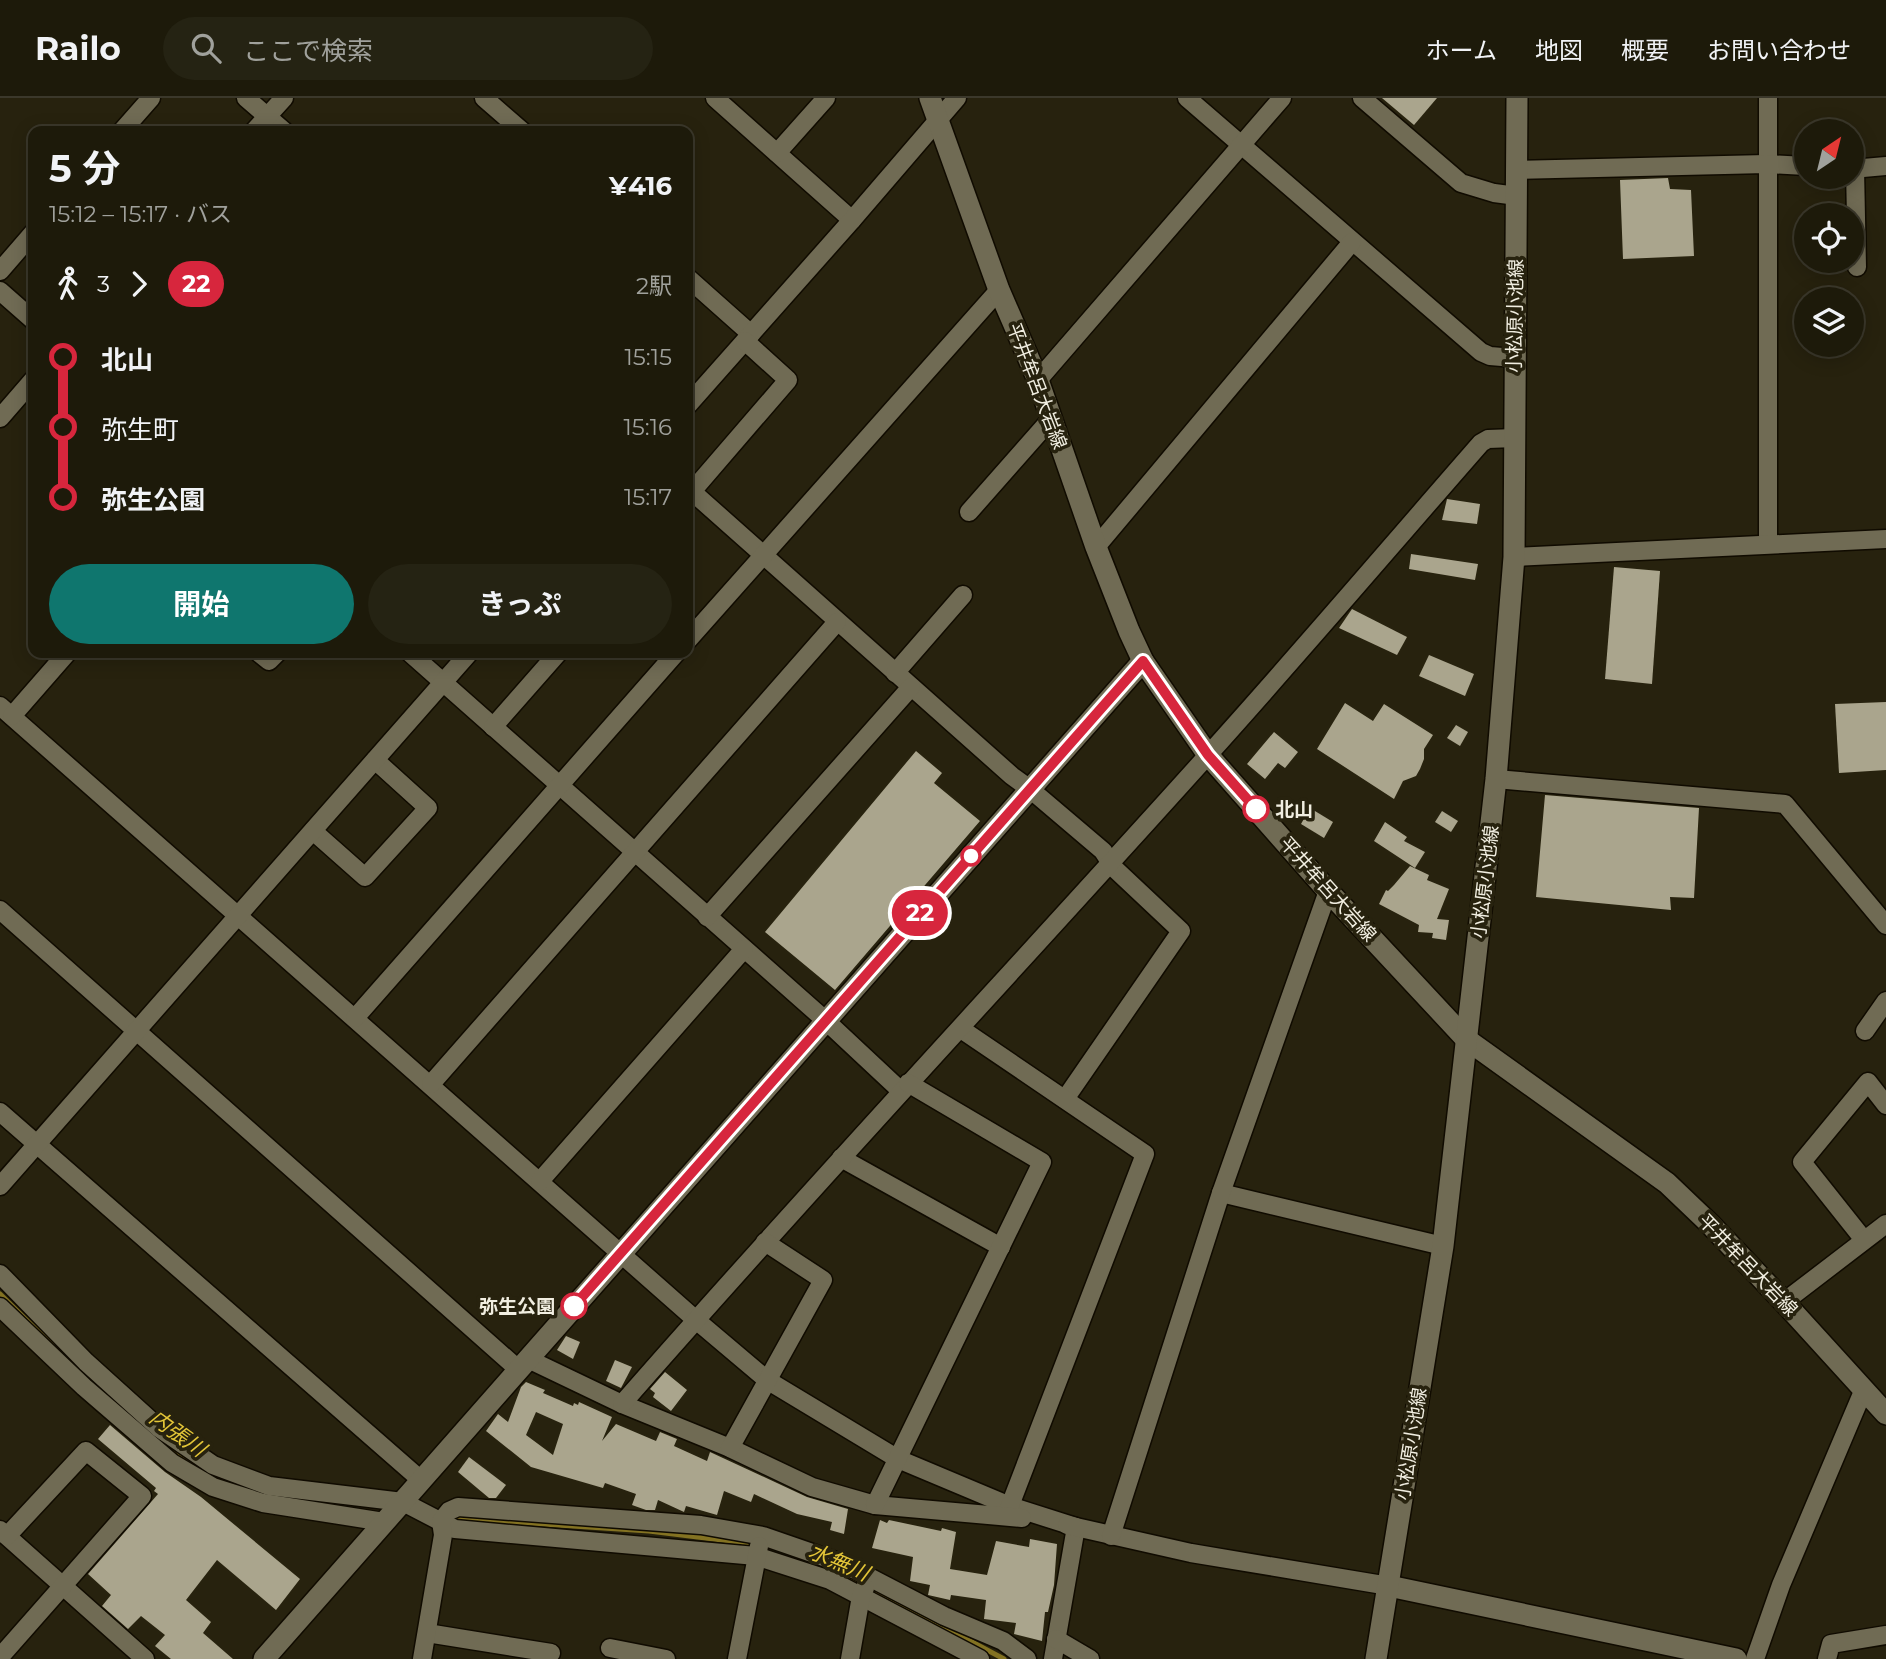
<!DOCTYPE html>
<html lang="ja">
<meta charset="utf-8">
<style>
:root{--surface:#1d1a0a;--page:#252313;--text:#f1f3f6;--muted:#a0a19c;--line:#3b382b;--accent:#0f766e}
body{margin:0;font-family:Montserrat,"Noto Sans JP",sans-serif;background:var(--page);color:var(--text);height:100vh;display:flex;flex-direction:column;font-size:26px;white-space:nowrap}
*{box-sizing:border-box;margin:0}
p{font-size:23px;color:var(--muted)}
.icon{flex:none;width:38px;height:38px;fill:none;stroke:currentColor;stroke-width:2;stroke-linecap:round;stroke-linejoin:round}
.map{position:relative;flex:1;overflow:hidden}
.details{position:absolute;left:28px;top:28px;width:665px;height:532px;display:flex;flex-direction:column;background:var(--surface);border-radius:14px;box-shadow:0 4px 18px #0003,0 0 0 2px var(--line)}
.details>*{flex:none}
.badge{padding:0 14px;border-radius:23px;font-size:24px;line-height:46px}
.needle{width:46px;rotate:35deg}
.controls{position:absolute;left:1794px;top:21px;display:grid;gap:14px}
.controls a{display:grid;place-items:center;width:70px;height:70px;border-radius:50%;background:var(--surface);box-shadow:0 4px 18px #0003,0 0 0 2px var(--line);font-size:35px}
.map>.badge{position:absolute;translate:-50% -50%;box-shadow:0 0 0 4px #fff}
.legs{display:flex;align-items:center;gap:10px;height:77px;padding:0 21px;font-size:23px}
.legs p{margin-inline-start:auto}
.overview{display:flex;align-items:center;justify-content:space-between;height:119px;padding:0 21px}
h1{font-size:38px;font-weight:700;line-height:52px}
.action{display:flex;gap:14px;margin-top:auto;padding:14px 21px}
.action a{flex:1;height:80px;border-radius:42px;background:var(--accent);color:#fff;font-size:28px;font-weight:700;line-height:80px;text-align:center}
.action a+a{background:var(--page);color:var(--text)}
ul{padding:0 21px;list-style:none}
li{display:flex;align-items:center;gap:24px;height:70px;font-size:26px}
li i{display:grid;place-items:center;width:10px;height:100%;margin:0 9px;background:currentColor}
li i::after{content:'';width:18px;height:18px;margin:-9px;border:5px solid;border-radius:50%;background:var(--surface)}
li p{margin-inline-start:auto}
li:first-child i{background:linear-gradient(#0000 50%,currentColor 0)}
li:last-child i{background:linear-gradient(currentColor 50%,#0000 0)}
header{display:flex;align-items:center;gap:42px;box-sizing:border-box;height:98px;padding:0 35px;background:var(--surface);border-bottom:2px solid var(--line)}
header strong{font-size:33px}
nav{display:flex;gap:38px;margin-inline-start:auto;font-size:24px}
.search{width:490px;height:63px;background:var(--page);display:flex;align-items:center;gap:18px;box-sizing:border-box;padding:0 24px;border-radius:38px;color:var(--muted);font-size:26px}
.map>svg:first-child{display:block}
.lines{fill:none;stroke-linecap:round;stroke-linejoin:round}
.stream{stroke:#837222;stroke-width:5}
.building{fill:#aaa58d;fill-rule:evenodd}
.street-casing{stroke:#100b00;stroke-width:21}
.secondary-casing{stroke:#100b00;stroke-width:24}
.street{stroke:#706b54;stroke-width:18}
.secondary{stroke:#706b54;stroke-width:21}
.line-1-casing{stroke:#fff;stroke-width:16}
.line-1{stroke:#d7263d;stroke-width:10}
.stop-1-dot{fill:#fff;stroke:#d7263d;stroke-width:3.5}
.labels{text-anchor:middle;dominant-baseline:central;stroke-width:7;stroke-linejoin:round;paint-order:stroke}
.street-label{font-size:19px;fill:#f1eee1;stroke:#27220e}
.stop-label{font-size:19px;font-weight:bold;fill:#f1eee1;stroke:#27220e;text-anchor:start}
.water-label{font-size:21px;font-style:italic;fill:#e3c538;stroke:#27220e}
</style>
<header>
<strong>Railo</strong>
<div class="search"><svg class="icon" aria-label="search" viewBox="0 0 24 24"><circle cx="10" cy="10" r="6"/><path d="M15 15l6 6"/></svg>ここで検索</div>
<nav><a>ホーム</a><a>地図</a><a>概要</a><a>お問い合わせ</a></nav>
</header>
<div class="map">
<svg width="1886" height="1561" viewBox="0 0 1886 1561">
<rect width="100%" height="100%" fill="#27220e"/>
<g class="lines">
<g class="stream">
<polyline points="0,1196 52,1247"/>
<polyline points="164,1347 190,1365"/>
<polyline points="453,1420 649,1433 738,1444 756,1450"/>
<polyline points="845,1480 882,1496 1004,1561"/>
</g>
</g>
<g class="building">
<polygon points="1382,0 1437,0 1414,27"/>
<polygon points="1668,80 1670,91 1691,92 1694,158 1623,161 1620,82"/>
<polygon points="1447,401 1480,406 1477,426 1442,422"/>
<polygon points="1411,456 1478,466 1475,482 1409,471"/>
<polygon points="1614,469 1660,473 1652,586 1605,581"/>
<polygon points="1352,511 1407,539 1397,557 1339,530"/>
<polygon points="1429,557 1474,576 1465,598 1419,578"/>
<polygon points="1886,604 1886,672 1839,675 1835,606"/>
<polygon points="1345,605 1373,623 1384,606 1433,637 1424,651 1424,661 1420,671 1416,678 1403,683 1394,701 1317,651"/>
<polygon points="1456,627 1468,634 1460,648 1447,640"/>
<polygon points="1274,634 1298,654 1285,670 1278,665 1265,681 1247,666"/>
<polygon points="916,653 942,675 934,685 980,723 835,892 765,834"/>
<polygon points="1545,697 1699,710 1694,800 1670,799 1671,812 1536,799"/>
<polygon points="1310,710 1333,724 1324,740 1301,726"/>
<polygon points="1442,713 1458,723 1451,734 1435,724"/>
<polygon points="1385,724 1407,739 1404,743 1425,754 1415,770 1374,743"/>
<polygon points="1410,768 1429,777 1427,782 1449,791 1437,821 1449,822 1446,842 1432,840 1433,835 1418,834 1419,827 1379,806 1386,792 1388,793 1394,787"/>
<polygon points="566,1238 580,1244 573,1261 557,1252"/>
<polygon points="615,1262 632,1269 621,1290 606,1283"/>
<polygon points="665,1274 687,1292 671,1313 653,1299 655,1295 650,1291"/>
<path d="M526 1284 545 1292 543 1295 573 1308 574 1305 578 1307 579 1304 612 1319 602 1343 616 1326 656 1343 660 1334 677 1341 674 1348 707 1363 710 1354 807 1399 848 1411 844 1436 830 1432 832 1424 797 1416 754 1396 751 1404 724 1393 717 1417 686 1408 684 1414 658 1402 655 1412H646L632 1407 636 1396 605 1385 603 1390 531 1369 486 1333 498 1316 508 1324 521 1289ZM536 1314 563 1326 553 1357 526 1337Z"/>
<polygon points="110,1327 165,1374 201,1399 300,1481 276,1512 217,1462 186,1502 211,1524 203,1535 233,1561 171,1561 155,1548 165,1537 141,1518 128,1531 102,1508 111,1497 88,1476 158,1396 154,1393 156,1390 98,1341"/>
<polygon points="469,1359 506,1387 496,1400 489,1400 458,1374"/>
<polygon points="880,1422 887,1425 889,1422 941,1433 942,1430 956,1434 950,1471 987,1477 996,1443 1029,1449 1030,1441 1057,1446 1054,1487 1048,1514 1045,1514 1042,1543 1014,1536 1016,1525 984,1521 986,1502 951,1497 950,1502 928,1497 930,1487 910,1483 913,1459 872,1450"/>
</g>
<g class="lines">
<g class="street-casing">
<g id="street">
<polyline points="246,0 284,33"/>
<polyline points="484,0 522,33"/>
<polyline points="715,0 852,122"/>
<polyline points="1187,0 1481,254 1490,258 1514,260"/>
<polyline points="1362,0 1461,85 1494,95 1517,98"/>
<polyline points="1768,0 1768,446"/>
<polyline points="122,33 151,0"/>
<polyline points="254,33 284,0"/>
<polyline points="777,55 826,0"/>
<polyline points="1852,71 1886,68"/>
<polyline points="1855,71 1857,169"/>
<polyline points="1518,72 1766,66 1806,68"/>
<polyline points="0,173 33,135"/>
<polyline points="688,180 751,236"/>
<polyline points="0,193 33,222"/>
<polyline points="1038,282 1282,0"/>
<polyline points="688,307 852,122 957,0"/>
<polyline points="0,320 33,282"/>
<polyline points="688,390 1012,678 1030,691 1103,753 1114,770 1181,833 1065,1001"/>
<polyline points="688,398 788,282 745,243"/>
<polyline points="969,414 1051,321"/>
<polyline points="1096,449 1352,144"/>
<polyline points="1514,459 1886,441"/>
<polyline points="688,542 999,192"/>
<polyline points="259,555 269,563 277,555"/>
<polyline points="410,555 825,922 901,993"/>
<polyline points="895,575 963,497"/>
<polyline points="0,608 696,1222 767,1282 898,1361 1010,1408 1076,1429 1053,1561"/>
<polyline points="12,618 67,555"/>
<polyline points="493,629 558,555"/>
<polyline points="1496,681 1785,706 1886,827"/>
<polyline points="313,733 365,779 428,710 375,662"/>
<polyline points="0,812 518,1271"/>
<polyline points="707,819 911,589"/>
<polyline points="355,920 676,555"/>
<polyline points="961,931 1145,1056 1006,1418"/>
<polyline points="1865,933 1886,903"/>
<polyline points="431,986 837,524"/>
<polyline points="0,1014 421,1382"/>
<polyline points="841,1060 1001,1149"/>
<polyline points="540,1083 744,851"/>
<polyline points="0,1088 469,555"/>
<polyline points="1221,1095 1443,1148"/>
<polyline points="1864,1142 1802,1064 1868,984 1886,1007"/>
<polyline points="0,1176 86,1264 159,1330 213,1367 269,1388 403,1404 455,1431 756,1458 830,1482 980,1561"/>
<polyline points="1784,1204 1886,1126"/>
<polyline points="0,1209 84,1289 172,1365 213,1389 263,1405 384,1424"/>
<polyline points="528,1261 622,1306 730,1350 812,1389 875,1407 1022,1420"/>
<path d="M622 1306C814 1086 1013 874 1208 657 1300 555 1390 449 1481 345L1488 341 1515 340"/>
<polyline points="730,1350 823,1182 765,1144"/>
<polyline points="875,1407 1042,1064 908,985"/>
<polyline points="1067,1427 1191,1455 1389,1488"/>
<polyline points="0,1432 145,1561"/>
<polyline points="1111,1438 1221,1095 1328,793"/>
<polyline points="427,1535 551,1555"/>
<polyline points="1056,1541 1090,1561"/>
<polyline points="610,1550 666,1561"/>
<polyline points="0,1559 142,1398 86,1353 7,1438"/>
<polyline points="422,1561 443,1437 441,1423 449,1413 458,1409 701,1427 763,1438 844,1466 944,1518 1003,1543 1027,1561"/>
<polyline points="737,1561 759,1448"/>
<polyline points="850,1561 861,1498 865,1490"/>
<polyline points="1755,1561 1781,1487 1864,1291"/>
<polyline points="1827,1561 1831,1546 1886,1537"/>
</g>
</g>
<g class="secondary-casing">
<g id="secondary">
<polyline points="930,0 999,192 1038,282 1096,449 1129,533 1143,563 1208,657 1328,793 1466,941 1667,1085 1711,1127 1784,1204 1886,1316"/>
<polyline points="1389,1488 1736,1561"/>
<polyline points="264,1561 1143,563"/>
<polyline points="1376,1561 1443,1148 1496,681 1514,459 1517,0"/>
</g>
</g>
<use href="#street" class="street"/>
<use href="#secondary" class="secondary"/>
</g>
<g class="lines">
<g class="line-1-casing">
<polyline id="line-1" points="574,1208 1143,563 1208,657 1256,711"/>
</g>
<use href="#line-1" class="line-1"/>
</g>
<g class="stop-1-dot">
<circle cx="1256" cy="711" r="12"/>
<circle cx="971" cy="758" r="9"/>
<circle cx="574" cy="1208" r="12"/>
</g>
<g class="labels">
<g class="street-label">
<text transform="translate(1515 218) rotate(-89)">小松原小池線</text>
<text transform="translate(1037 288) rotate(69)">平井牟呂大岩線</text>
<text transform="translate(1485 784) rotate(-83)">小松原小池線</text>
<text transform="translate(1328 791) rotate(48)">平井牟呂大岩線</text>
<text transform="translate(1748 1167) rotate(46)">平井牟呂大岩線</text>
<text transform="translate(1411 1346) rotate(-81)">小松原小池線</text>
</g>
<g class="stop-label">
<text x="1275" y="711">北山</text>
<text x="555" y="1208" text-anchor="end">弥生公園</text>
</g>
<g class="water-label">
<text transform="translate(178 1335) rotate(36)">内張川</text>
<text transform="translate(839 1464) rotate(23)">水無川</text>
</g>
</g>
</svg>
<div class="controls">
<a><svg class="needle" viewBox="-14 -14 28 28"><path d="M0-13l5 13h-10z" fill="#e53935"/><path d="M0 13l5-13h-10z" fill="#a0a19c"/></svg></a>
<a><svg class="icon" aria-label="locate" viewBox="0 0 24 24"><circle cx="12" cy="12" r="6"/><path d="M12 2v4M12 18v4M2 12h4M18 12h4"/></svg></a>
<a><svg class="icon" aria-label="layers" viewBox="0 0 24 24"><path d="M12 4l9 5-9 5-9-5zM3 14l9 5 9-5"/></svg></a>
</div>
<b class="badge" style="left:920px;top:815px;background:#d7263d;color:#fff">22</b>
<section class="details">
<div class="overview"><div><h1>5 分</h1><p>15:12 – 15:17 · バス</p></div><b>¥416</b></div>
<div class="legs"><svg class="icon" aria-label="walk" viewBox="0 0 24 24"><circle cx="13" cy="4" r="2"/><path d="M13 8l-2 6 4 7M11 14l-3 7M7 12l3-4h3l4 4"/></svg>3<svg class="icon" aria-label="forward" viewBox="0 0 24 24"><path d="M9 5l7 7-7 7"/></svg><b class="badge" style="background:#d7263d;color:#fff">22</b><p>2駅</p></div>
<ul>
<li><i style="color:#d7263d"></i><b>北山</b><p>15:15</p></li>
<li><i style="color:#d7263d"></i><span>弥生町</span><p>15:16</p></li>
<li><i style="color:#d7263d"></i><b>弥生公園</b><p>15:17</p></li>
</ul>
<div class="action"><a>開始</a><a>きっぷ</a></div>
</section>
</div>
